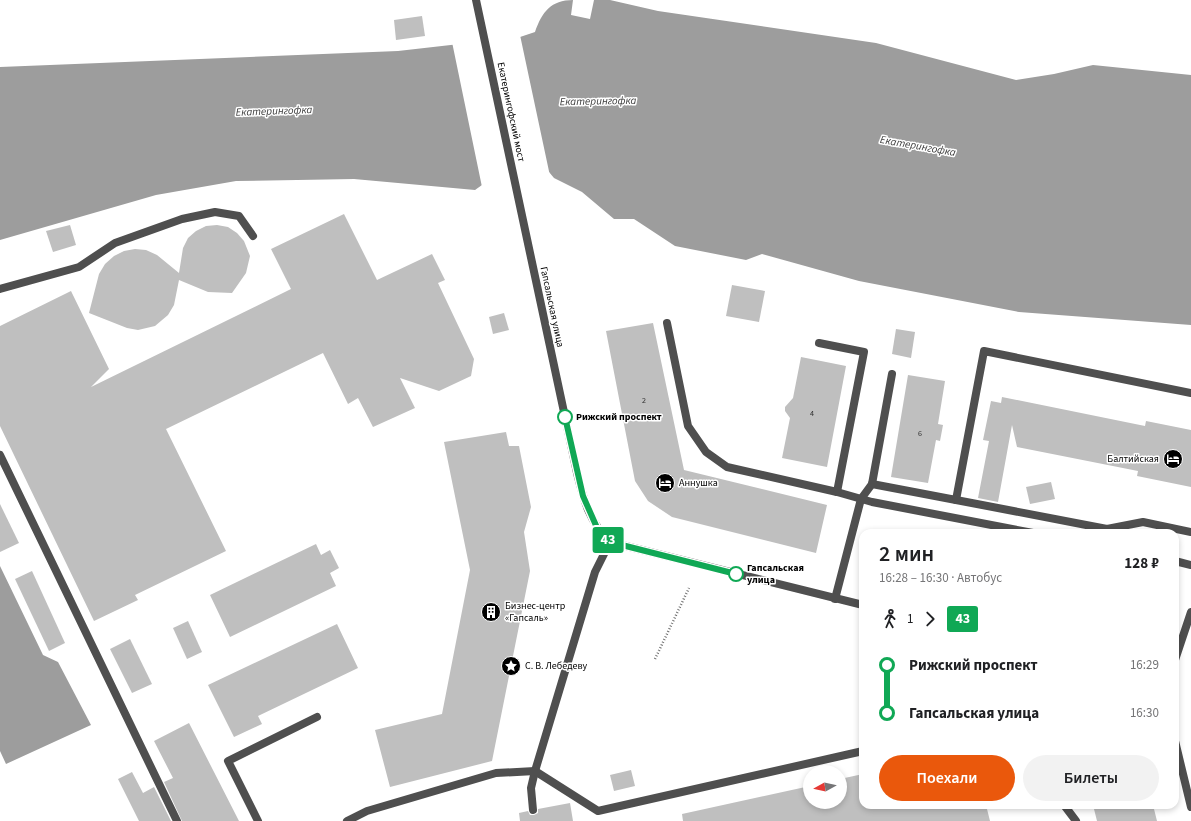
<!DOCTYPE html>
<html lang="ru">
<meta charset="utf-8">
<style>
:root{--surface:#fff;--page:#f2f2f2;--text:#202124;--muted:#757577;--accent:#ea580c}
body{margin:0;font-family:"Source Sans 3",sans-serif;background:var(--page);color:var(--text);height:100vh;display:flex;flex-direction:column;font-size:15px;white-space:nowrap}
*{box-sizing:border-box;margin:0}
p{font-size:13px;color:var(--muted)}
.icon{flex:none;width:22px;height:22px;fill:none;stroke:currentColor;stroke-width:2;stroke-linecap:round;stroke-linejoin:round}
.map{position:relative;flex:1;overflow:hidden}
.panel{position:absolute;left:859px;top:529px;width:320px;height:280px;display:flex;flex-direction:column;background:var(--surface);border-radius:12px;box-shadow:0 2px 6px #0003}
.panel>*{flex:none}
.badge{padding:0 8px;border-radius:3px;font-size:14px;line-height:26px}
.needle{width:26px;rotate:262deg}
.controls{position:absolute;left:803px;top:765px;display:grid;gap:8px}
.controls a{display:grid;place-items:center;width:44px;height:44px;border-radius:50%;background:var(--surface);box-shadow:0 2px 6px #0003;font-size:20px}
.map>.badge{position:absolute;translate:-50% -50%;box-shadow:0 0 0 2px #fff}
.legs{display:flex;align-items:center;gap:6px;height:44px;padding:0 20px;font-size:13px}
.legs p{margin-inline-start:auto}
.head{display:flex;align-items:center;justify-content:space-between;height:68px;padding:0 20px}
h1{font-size:22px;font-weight:600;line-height:30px}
.primary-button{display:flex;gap:8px;margin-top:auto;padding:8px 20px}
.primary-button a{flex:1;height:46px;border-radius:24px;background:var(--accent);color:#fff;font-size:16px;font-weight:600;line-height:46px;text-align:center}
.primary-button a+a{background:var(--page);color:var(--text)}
ul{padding:0 20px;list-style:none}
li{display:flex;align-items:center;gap:14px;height:48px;font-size:15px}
li i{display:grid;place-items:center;width:6px;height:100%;margin:0 5px;background:currentColor}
li i::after{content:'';width:10px;height:10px;margin:-5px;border:3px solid;border-radius:50%;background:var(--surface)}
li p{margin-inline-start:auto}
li:first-child i{background:linear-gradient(#0000 50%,currentColor 0)}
li:last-child i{background:linear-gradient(currentColor 50%,#0000 0)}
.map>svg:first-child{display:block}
.water{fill:#9d9d9d}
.pier{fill:#fff}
.building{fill:#bfbfbf}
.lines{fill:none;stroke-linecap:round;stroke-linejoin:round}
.path{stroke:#717171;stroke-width:2.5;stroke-dasharray:1 2;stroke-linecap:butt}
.service{stroke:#4f4f4f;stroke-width:8}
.tertiary{stroke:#4f4f4f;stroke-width:8}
.line-1-casing{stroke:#fff;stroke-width:9}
.line-1{stroke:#10a855;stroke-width:6}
.stop-1-dot{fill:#fff;stroke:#10a855;stroke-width:2}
.labels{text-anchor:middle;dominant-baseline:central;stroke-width:3;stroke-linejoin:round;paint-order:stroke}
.number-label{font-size:8px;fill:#303030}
.street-label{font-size:10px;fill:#000;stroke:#fff}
.stop-label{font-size:10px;font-weight:bold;fill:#000;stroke:#fff;text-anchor:start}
.poi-label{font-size:10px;fill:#000;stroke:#fff;text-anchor:start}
.water-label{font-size:11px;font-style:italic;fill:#3e3e3e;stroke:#fff}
</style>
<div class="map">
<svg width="1191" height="821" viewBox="0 0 1191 821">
<rect width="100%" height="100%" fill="#fff"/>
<g class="water">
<path d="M573 0 571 15 590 19 594 0H610L658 11 876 43 1016 80 1054 74 1093 65 1191 75V325L1019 312 859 281 762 254 746 260 675 246 634 219H614L582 192 554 178 549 172 482 185 475 190 354 179 236 181 156 195 0 240V67L398 51 520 37 535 32C542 12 551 0 573 0Z"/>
<polygon points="0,566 43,655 58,662 91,725 6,764 0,751"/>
</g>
<polygon class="pier" points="520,35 550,176 549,174 482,187 452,42"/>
<g class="building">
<polygon points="422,16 425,36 396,40 394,20"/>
<polygon points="344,214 377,280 432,254 445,280 438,283 474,359 471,376 439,391 400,378 415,408 373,427 358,398 348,404 323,353 166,429 226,551 135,595 138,600 94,621 0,426 0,326 71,291 109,369 91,387 291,289 271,249"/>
<polygon points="70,225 76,245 53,252 46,231"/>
<polygon points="217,225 228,227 237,233 244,241 250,256 246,273 232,293 208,292 179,280 174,305 168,315 155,326 138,330 127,328 89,313 99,274 105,264 114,256 124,251 135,249 146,250 157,255 179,273 183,248 188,238 196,231 206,226"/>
<polygon points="732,285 765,291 759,322 726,316"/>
<polygon points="504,313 509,330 493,334 489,317"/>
<polygon points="653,323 684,470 827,505 816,553 672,517 648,501 635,481 606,331"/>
<polygon points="896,329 915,332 911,358 892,354"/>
<polygon points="801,357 846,366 827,467 782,458 790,418 785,411 785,407 793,398"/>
<polygon points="908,375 945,381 938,424 943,425 940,441 936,440 928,483 891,477"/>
<polygon points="1002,397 1145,426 1146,421 1191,430 1191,487 1137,476 1138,471 1017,447 1012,425 998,502 978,498 989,441 983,440 991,401 1001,403"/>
<polygon points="506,432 509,446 519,446 531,507 524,532 530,571 492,761 390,787 375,730 442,714 470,570 444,442"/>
<polygon points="1051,482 1055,499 1030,504 1026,487"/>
<polygon points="0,504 19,543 0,552"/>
<polygon points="316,544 321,555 330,550 339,568 330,573 336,586 230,637 210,595"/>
<polygon points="32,571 65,643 49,651 15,579"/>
<polygon points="188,621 202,652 187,659 173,628"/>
<polygon points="337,624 358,668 258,716 262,724 234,737 208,685"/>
<polygon points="130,639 152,684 132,693 110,649"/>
<polygon points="189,723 239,821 182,821 164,782 173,778 154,741"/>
<polygon points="631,770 635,786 614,791 610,775"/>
<polygon points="132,772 143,793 154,787 171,821 139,821 118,779"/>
<polygon points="863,774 863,805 986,805 990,821 683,821 682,814 810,786 810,802 840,802 840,779"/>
<polygon points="570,803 573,821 520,821 519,813 528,811 530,815 534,815 538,813 538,809"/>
<polygon points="1093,805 1153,805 1157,821 1097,821"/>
</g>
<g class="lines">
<polyline class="path" points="655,659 689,588"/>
<g class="service">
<polyline points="0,289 79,267 115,243 182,219 215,212 239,216 253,236"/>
<polyline points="667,323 688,426 706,452 727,467 837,492 872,502 1033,533"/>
<polyline points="819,343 864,352 837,492"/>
<polyline points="0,455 177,821"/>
<polyline points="872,484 956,500 984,351 1191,393"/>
<polyline points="956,500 1107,529 1143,522 1191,532"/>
<polyline points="1175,561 1191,565"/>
<polyline points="835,599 861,499 872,484 892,374"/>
<polyline points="1175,660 1191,612"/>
<polyline points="1064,805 1076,821"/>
<polyline points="533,810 531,788 535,771 595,572 610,542"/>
<polyline points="258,821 228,761 317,717"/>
<polyline points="347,821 367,811 496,773 535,771 598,811 863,751"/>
</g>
<g class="tertiary">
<path d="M476 0 577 473C584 501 589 521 610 542L863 605"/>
<polyline points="1175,741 1191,807"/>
</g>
</g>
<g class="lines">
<g class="line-1-casing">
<polyline id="line-1" points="565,417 583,496 598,530 610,542 736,574"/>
</g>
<use href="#line-1" class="line-1"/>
</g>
<defs>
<g id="hotel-disc" transform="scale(1)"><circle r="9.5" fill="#000" stroke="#fff"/><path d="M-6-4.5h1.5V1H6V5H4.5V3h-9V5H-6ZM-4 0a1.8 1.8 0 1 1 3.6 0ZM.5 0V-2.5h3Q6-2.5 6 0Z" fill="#fff"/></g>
<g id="building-disc" transform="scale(1)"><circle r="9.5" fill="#000" stroke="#fff"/><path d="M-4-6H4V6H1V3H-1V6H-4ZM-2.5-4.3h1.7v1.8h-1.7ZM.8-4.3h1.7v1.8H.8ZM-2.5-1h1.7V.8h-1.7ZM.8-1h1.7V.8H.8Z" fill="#fff"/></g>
<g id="sight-disc" transform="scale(1)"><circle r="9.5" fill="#000" stroke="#fff"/><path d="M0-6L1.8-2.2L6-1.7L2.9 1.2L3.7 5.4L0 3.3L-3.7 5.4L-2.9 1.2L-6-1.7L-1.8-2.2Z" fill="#fff"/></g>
</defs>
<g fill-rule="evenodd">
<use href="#hotel-disc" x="1173" y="459"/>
<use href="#hotel-disc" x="665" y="483"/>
<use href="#building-disc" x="491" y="612"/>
<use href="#sight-disc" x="511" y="666"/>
</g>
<g class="stop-1-dot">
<circle cx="565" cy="417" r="7"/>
<circle cx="736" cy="574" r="7"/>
</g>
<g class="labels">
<g class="number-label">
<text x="644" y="400">2</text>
<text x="812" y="413">4</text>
<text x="920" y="433">6</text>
</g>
<g class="street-label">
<text transform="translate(511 112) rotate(78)">Екатерингофский мост</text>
<text transform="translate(552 307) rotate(78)">Гапсальская улица</text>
</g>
<g class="stop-label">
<text x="576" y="417">Рижский проспект</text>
<text x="747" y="568">Гапсальская<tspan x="747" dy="12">улица</tspan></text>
</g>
<g class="poi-label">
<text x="1159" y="459" text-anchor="end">Балтийская</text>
<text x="679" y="483">Аннушка</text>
<text x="505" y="606">Бизнес-центр<tspan x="505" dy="12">«Гапсаль»</tspan></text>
<text x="525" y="666">С. В. Лебедеву</text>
</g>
<g class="water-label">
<text transform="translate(598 101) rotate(-1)">Екатерингофка</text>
<text transform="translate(274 111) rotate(-2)">Екатерингофка</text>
<text transform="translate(918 146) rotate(10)">Екатерингофка</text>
</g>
</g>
</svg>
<div class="controls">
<a><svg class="needle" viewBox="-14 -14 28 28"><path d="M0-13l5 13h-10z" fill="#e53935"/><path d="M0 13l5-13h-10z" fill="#757577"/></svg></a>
</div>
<b class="badge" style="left:608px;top:540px;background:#10a855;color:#fff">43</b>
<section class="panel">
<div class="head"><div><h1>2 мин</h1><p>16:28 – 16:30 · Автобус</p></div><b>128 ₽</b></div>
<div class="legs"><svg class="icon" aria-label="walk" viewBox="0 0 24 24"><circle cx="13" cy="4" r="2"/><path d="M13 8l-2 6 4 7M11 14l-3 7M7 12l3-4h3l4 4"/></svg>1<svg class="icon" aria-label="forward" viewBox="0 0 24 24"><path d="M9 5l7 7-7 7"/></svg><b class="badge" style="background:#10a855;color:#fff">43</b></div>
<ul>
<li><i style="color:#10a855"></i><b>Рижский проспект</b><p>16:29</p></li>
<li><i style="color:#10a855"></i><b>Гапсальская улица</b><p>16:30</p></li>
</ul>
<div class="primary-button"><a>Поехали</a><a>Билеты</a></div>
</section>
</div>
